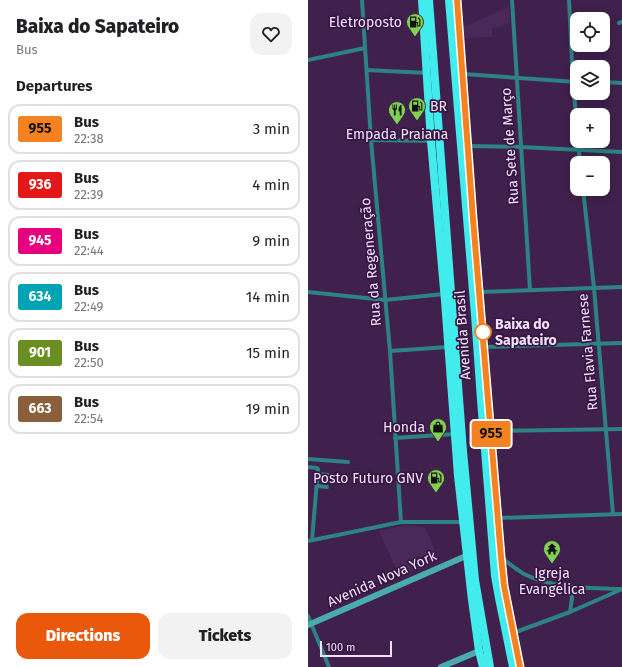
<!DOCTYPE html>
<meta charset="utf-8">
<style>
:root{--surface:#fff;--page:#f2f2f2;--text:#202124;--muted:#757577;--line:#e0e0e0;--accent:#ea580c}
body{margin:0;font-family:"Fira Sans",sans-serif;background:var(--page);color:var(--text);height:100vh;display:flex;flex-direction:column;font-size:15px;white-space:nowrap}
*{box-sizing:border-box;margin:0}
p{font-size:13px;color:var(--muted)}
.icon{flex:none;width:22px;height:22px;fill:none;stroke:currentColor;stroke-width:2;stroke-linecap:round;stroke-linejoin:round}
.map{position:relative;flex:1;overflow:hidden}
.panel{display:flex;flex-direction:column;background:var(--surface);width:308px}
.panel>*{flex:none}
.badge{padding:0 8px;border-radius:3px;font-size:14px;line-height:26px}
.tools{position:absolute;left:262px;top:12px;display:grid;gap:8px}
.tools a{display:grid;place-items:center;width:40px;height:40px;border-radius:8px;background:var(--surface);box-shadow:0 2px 10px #0003;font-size:20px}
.scale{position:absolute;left:12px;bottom:10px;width:72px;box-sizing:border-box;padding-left:4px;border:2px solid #f3e1fc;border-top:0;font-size:11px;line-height:14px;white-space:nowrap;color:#f3e1fc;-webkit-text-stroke:3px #351742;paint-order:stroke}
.map>.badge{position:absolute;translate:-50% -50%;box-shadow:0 0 0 2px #fff}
h2{padding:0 16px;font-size:15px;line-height:36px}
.round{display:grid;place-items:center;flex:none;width:42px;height:42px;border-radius:12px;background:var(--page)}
.overview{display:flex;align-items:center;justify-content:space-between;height:68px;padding:0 16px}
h1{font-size:19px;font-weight:800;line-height:30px}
.button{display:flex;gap:8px;margin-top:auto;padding:8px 16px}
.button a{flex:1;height:46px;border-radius:12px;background:var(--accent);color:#fff;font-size:16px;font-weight:800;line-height:46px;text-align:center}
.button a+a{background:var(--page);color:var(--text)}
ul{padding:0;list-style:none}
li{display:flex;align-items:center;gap:12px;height:50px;margin:0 8px 6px;padding:0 8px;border:2px solid var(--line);border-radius:12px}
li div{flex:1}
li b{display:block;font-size:15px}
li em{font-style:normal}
li .badge{min-width:44px;font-weight:700;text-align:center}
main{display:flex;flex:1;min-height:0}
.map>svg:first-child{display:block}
.built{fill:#4b285a}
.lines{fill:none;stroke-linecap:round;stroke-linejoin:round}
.street{stroke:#2d8282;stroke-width:4}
.secondary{stroke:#4aabab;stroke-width:6}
.highway{stroke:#43ecec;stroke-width:8}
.line-casing{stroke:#fff;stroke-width:9}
.line{stroke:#f58220;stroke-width:6}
.stop-dot{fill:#fff;stroke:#f58220;stroke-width:2}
.labels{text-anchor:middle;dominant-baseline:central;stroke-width:3.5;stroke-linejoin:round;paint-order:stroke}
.poi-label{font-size:14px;fill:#f3e1fc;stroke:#351742;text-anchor:end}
.street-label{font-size:14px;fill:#f3e1fc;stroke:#351742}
.stop-label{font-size:14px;font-weight:bold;fill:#f3e1fc;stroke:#351742;text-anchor:start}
</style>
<main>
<section class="panel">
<div class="overview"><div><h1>Baixa do Sapateiro</h1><p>Bus</p></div><a class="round"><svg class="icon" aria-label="heart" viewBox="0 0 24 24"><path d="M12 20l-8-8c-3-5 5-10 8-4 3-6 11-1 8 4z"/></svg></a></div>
<h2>Departures</h2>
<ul>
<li><span class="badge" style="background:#f58220;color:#111">955</span><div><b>Bus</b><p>22:38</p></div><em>3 min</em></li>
<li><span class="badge" style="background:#e31919;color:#fff">936</span><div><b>Bus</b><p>22:39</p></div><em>4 min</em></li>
<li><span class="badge" style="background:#e6007e;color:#fff">945</span><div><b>Bus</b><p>22:44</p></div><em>9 min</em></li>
<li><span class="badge" style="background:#00a3b4;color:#fff">634</span><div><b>Bus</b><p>22:49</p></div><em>14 min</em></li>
<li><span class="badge" style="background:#6b8e23;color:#fff">901</span><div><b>Bus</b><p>22:50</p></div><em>15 min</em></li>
<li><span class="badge" style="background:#8b5e3c;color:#fff">663</span><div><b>Bus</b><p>22:54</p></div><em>19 min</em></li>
</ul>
<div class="button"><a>Directions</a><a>Tickets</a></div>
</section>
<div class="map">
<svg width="314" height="667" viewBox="0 0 314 667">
<rect width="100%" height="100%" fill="#40214d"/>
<g class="built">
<polygon points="201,7 202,23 184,29 184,37 156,38 155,27"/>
<polygon points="99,525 117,527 131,560 92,577 71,531"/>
</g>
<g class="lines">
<g class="street">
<polyline points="54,0 63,140 82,351 93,522"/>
<polyline points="204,0 222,290"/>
<polyline points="261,0 265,82 269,127"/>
<polyline points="311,23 314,22"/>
<polyline points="0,60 57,48"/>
<polyline points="59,70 119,73"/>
<polyline points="155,74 269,82"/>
<polyline points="295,82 314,83"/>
<polyline points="63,140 123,141"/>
<polyline points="270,141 272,163"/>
<polyline points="160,146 213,147 314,152"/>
<polyline points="275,189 286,288 305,514"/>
<polyline points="0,292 77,300 136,294"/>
<polyline points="172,292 314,287"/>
<polyline points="176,347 314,343"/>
<polyline points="82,351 140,347"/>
<polyline points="183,431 314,429"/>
<polyline points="87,438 147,434"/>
<polyline points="0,459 40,462"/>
<polyline points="0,467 9,468 10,469 4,540"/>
<polyline points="10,474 20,475"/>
<polyline points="9,486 19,487"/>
<polyline points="190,518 314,514"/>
<polyline points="0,541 93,522 155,522"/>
<path d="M193 557C200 563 208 569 216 574 246 589 281 588 314 589"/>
<polyline points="261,587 264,598 262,612"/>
<polyline points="0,616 21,667"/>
<polyline points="205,633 262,612 312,590"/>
</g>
<g class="secondary">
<polyline points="0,625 158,556"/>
<polyline points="133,667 171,651"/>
</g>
<g class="highway">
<polyline points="114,0 123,141 137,301 150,476 164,600 171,651 175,667"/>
<polyline points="121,0 155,451 167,580 182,667"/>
<polyline points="141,0 167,315 173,400 187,576 191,598 205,667"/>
<polyline points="149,0 165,219 193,557 196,586 212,667"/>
</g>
</g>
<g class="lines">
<g class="line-casing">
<polyline id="line" points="149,0 165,219 193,557 196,586 212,667"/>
</g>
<use href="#line" class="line"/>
</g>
<defs>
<g id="fuel-pin" transform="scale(0.9)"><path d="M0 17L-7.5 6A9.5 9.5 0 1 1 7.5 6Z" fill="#81d050" stroke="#351742"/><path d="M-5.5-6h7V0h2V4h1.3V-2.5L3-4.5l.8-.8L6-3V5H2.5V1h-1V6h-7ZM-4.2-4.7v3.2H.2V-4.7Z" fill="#111"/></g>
<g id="restaurant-pin" transform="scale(0.9)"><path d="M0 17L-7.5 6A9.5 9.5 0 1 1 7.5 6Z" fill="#81d050" stroke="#351742"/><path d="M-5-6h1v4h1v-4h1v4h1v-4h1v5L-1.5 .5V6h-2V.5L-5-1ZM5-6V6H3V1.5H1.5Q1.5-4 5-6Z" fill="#111"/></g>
<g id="shop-pin" transform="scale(0.9)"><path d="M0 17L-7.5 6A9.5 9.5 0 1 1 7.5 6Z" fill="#81d050" stroke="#351742"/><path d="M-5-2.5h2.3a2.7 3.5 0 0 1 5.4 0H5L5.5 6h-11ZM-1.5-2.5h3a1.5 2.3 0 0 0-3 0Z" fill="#111"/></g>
<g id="temple-pin" transform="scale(0.9)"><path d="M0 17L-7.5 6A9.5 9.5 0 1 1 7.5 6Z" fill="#81d050" stroke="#351742"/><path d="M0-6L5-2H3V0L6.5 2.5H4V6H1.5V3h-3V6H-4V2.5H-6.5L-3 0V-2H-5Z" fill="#111"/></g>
</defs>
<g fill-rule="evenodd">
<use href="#fuel-pin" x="107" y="22"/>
<use href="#fuel-pin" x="109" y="106"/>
<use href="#restaurant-pin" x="89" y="110"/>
<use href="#shop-pin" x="130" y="427"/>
<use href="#fuel-pin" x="128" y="478"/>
<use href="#temple-pin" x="244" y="549"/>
</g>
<circle class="stop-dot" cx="175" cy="332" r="8"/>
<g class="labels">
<g class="poi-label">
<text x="94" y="22">Eletroposto</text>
<text x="122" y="106" text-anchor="start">BR</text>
<text x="89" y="134" text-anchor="middle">Empada Praiana</text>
<text x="117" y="427">Honda</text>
<text x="115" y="478">Posto Futuro GNV</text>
<text x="244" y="573" text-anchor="middle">Igreja<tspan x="244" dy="16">Evangélica</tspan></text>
</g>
<g class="street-label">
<text transform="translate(202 146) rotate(-94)">Rua Sete de Março</text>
<text transform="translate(63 262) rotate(-95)">Rua da Regeneração</text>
<text transform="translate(155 335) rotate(-94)">Avenida Brasil</text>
<text transform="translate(280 352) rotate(-95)">Rua Flavia Farnese</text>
<text transform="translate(74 579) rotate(-24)">Avenida Nova York</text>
</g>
<g class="stop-label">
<text x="187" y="324">Baixa do<tspan x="187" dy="16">Sapateiro</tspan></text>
</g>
</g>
</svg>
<div class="tools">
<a><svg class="icon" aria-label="locate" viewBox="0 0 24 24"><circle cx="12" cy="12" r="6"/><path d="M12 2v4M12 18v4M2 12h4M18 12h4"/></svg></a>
<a><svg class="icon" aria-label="layers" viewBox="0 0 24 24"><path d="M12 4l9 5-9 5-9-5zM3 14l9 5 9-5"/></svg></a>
<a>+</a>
<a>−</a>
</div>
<div class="scale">100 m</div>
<b class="badge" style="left:183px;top:434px;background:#f58220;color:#111">955</b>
</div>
</main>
